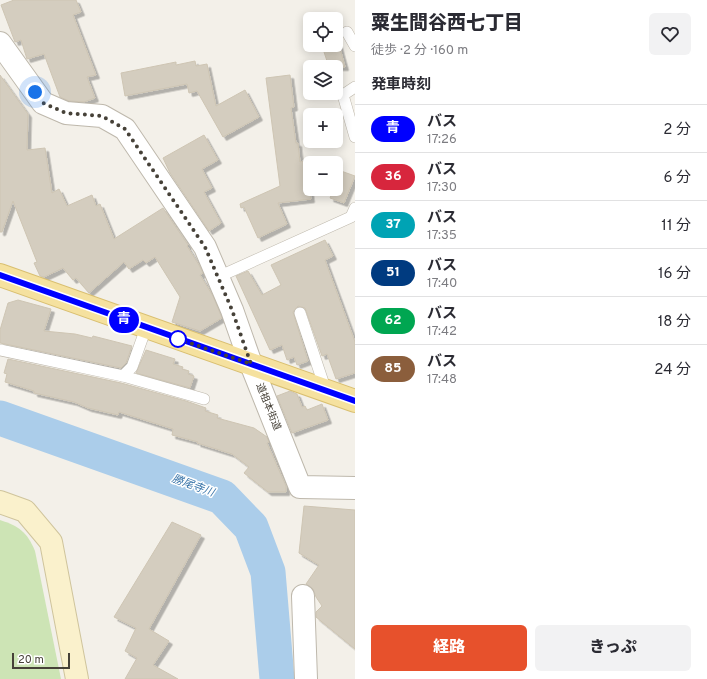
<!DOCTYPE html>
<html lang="ja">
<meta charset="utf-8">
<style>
:root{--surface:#fff;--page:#f2f2f3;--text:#2b2b33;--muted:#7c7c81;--line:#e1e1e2;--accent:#e7512c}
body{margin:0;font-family:Overpass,"Noto Sans JP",sans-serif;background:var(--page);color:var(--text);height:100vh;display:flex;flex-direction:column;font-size:15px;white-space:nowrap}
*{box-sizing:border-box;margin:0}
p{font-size:13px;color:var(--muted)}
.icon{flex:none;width:22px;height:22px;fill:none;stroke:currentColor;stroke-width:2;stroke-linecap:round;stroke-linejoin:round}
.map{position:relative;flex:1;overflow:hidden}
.sheet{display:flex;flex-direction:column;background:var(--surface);width:352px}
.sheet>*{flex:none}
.badge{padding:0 8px;border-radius:13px;font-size:14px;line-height:26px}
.buttons{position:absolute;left:303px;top:12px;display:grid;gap:8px}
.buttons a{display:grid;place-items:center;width:40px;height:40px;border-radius:6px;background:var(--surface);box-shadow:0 2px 10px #0003;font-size:20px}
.scale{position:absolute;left:12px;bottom:10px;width:58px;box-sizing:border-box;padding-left:4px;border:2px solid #464138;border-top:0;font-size:11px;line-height:14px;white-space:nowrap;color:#464138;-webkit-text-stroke:3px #fff;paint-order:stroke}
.you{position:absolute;width:20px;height:20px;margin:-10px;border:3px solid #fff;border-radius:50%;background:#1a73e8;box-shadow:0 0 0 6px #1a73e833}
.map>.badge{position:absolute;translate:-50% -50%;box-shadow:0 0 0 2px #fff}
h2{padding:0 16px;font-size:15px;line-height:36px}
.round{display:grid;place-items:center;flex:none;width:42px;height:42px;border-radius:6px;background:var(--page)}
.summary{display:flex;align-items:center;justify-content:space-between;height:68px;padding:0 16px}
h1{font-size:19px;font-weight:800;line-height:30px}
.cta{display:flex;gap:8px;margin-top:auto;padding:8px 16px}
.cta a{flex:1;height:46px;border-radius:6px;background:var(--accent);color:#fff;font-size:16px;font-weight:800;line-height:46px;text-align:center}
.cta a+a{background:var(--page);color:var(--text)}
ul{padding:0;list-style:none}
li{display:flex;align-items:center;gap:12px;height:48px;padding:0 16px;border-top:1px solid var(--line)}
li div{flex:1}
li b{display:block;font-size:15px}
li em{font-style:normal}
li .badge{min-width:44px;font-weight:700;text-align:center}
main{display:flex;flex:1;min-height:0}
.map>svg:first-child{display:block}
.green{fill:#cde4b5}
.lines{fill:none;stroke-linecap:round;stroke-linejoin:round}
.river{stroke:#abcdea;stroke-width:35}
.building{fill:#d4cdbf;stroke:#cec5b3;filter:url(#shadow)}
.lane-casing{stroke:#beb8ac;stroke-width:12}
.street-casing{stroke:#beb8ac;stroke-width:24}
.secondary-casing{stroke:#cfc49c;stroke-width:24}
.primary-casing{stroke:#d9bf70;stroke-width:24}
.lane{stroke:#fff;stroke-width:11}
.street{stroke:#fff;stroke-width:22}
.secondary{stroke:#faf1cc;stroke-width:22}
.primary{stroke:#f5e19f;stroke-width:22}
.line-casing{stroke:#fff;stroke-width:9}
.line{stroke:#00f;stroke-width:6}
.walk{stroke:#464138;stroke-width:4;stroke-dasharray:0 7.2}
.stop-dot{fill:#fff;stroke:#00f;stroke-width:2}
.labels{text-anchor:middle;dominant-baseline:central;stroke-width:3;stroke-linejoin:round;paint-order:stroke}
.street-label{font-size:10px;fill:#464138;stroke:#fff}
.water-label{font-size:11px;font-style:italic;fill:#3a75a9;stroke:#fff}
</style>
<main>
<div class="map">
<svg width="355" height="679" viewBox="0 0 355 679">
<defs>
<filter id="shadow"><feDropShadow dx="3.5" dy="3.5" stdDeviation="0" flood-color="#0004"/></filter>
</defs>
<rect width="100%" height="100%" fill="#f3f0e9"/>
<path class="green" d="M0 520C19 526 27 532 35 551L61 679H0Z"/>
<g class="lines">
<polyline class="river" points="0,418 222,497 251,527 268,572 277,679"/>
</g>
<g class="building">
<polygon points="14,0 76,0 81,12 73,15 96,75 87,77 95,98 84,102 69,101 60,97 44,54 27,59 21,40 15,42 1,5"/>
<polygon points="338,41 345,67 329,67 322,46 336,45"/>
<polygon points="195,61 196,66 207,64 216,106 245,90 259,117 223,137 197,91 189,93 187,84 125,96 121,73 176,62 176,65"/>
<polygon points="0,75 28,114 27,150 45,148 52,193 59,189 67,206 92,195 96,206 100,204 114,239 163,208 188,245 187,246 199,265 203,273 200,275 213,296 222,318 200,331 172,322 180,297 155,257 146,263 143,260 129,269 124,262 89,293 76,278 73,280 63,268 44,277 40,276 34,263 37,262 13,201 2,232 0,232"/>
<polygon points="290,75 294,107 291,108 296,143 298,143 300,162 303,161 305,178 308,178 311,199 278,203 287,224 258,238 244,207 241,208 240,204 280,186 266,78"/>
<polygon points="204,135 218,160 202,169 212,188 204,192 221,223 209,231 170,173 163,158"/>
<polygon points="341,171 355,176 344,203 330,198 334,189 336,189 336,183"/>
<polygon points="325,240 333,256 325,260 355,342 355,373 336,379 327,354 322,356 305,308 298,306 293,312 308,361 297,365 294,357 287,360 282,345 270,350 236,276 248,271 262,295 281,285 271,265"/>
<polygon points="18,300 51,309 44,331 75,334 92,338 93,336 132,346 126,363 121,368 0,343 0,330 8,303"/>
<polygon points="146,350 175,359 173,364 183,367 182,369 189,371 188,374 194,376 190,388 136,373"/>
<polygon points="8,359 121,383 186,401 206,408 205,411 218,415 217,418 254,428 267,437 269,442 267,443 286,486 286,492 268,492 244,473 249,467 232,454 197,443 198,442 172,435 173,429 119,412 118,415 88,408 74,402 34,393 34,391 5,382 7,374 4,373"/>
<polygon points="290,391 297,394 302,407 305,406 307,410 322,404 328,420 292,433 277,396"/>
<polygon points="304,506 355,510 355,649 316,617 316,612 322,606 316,597 313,589 306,584 319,565 299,553"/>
<polygon points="172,522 201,535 149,629 169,641 153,665 178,679 125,679 137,658 125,651 136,628 114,617"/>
</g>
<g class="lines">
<g class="lane-casing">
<g id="lane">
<polyline points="347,32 355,46"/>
<polyline points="355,87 343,95 355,137"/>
<polyline points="218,277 351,217 355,208"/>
<polyline points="300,313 326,391"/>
<polyline points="0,350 123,376 132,367 146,328"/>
<polyline points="123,376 204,399"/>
</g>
</g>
<g class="street-casing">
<g id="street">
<polyline points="0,43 43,103 66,113 102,116 125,129 205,247 232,310 251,364 300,487 355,488"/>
<polyline points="303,596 306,679"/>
</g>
</g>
<g class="secondary-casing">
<polyline id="secondary" points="0,502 25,511 51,542 77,679"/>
</g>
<g class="primary-casing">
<polyline id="primary" points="0,275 355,401"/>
</g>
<use href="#lane" class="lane"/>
<use href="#street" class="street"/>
<use href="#secondary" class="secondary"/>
<use href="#primary" class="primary"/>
</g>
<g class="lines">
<g class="line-casing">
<polyline id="line" points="0,275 355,401"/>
</g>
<use href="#line" class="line"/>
<polyline class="walk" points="35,92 43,103 66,113 102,116 125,129 205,247 232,310 251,364 178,339"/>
</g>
<circle class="stop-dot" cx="178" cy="339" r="8"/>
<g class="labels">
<g class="street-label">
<text transform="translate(268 407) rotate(68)">道祖本街道</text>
</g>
<g class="water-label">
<text transform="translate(193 486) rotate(20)">勝尾寺川</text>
</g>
</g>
</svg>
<div class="buttons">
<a><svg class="icon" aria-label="locate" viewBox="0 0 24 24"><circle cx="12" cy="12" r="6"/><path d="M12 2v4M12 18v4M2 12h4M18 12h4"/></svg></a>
<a><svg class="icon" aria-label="layers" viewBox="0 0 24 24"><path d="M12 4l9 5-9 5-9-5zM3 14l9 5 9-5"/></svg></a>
<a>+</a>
<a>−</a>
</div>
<div class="scale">20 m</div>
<div class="you" style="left:35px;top:92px"></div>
<b class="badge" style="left:124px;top:320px;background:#00f;color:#fff">青</b>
</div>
<section class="sheet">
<div class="summary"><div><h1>粟生間谷西七丁目</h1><p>徒歩 · 2 分 · 160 m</p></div><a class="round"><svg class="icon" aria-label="heart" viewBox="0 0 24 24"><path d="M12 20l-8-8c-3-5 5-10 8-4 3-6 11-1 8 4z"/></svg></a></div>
<h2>発車時刻</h2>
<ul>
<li><span class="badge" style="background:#00f;color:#fff">青</span><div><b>バス</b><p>17:26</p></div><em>2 分</em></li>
<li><span class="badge" style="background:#d7263d;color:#fff">36</span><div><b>バス</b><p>17:30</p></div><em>6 分</em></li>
<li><span class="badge" style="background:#00a3b4;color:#fff">37</span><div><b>バス</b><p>17:35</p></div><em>11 分</em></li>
<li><span class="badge" style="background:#003b80;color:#fff">51</span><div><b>バス</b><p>17:40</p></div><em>16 分</em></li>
<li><span class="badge" style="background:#00a651;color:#fff">62</span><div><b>バス</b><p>17:42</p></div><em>18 分</em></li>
<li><span class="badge" style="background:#8b5e3c;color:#fff">85</span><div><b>バス</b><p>17:48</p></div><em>24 分</em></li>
</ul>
<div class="cta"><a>経路</a><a>きっぷ</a></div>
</section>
</main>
